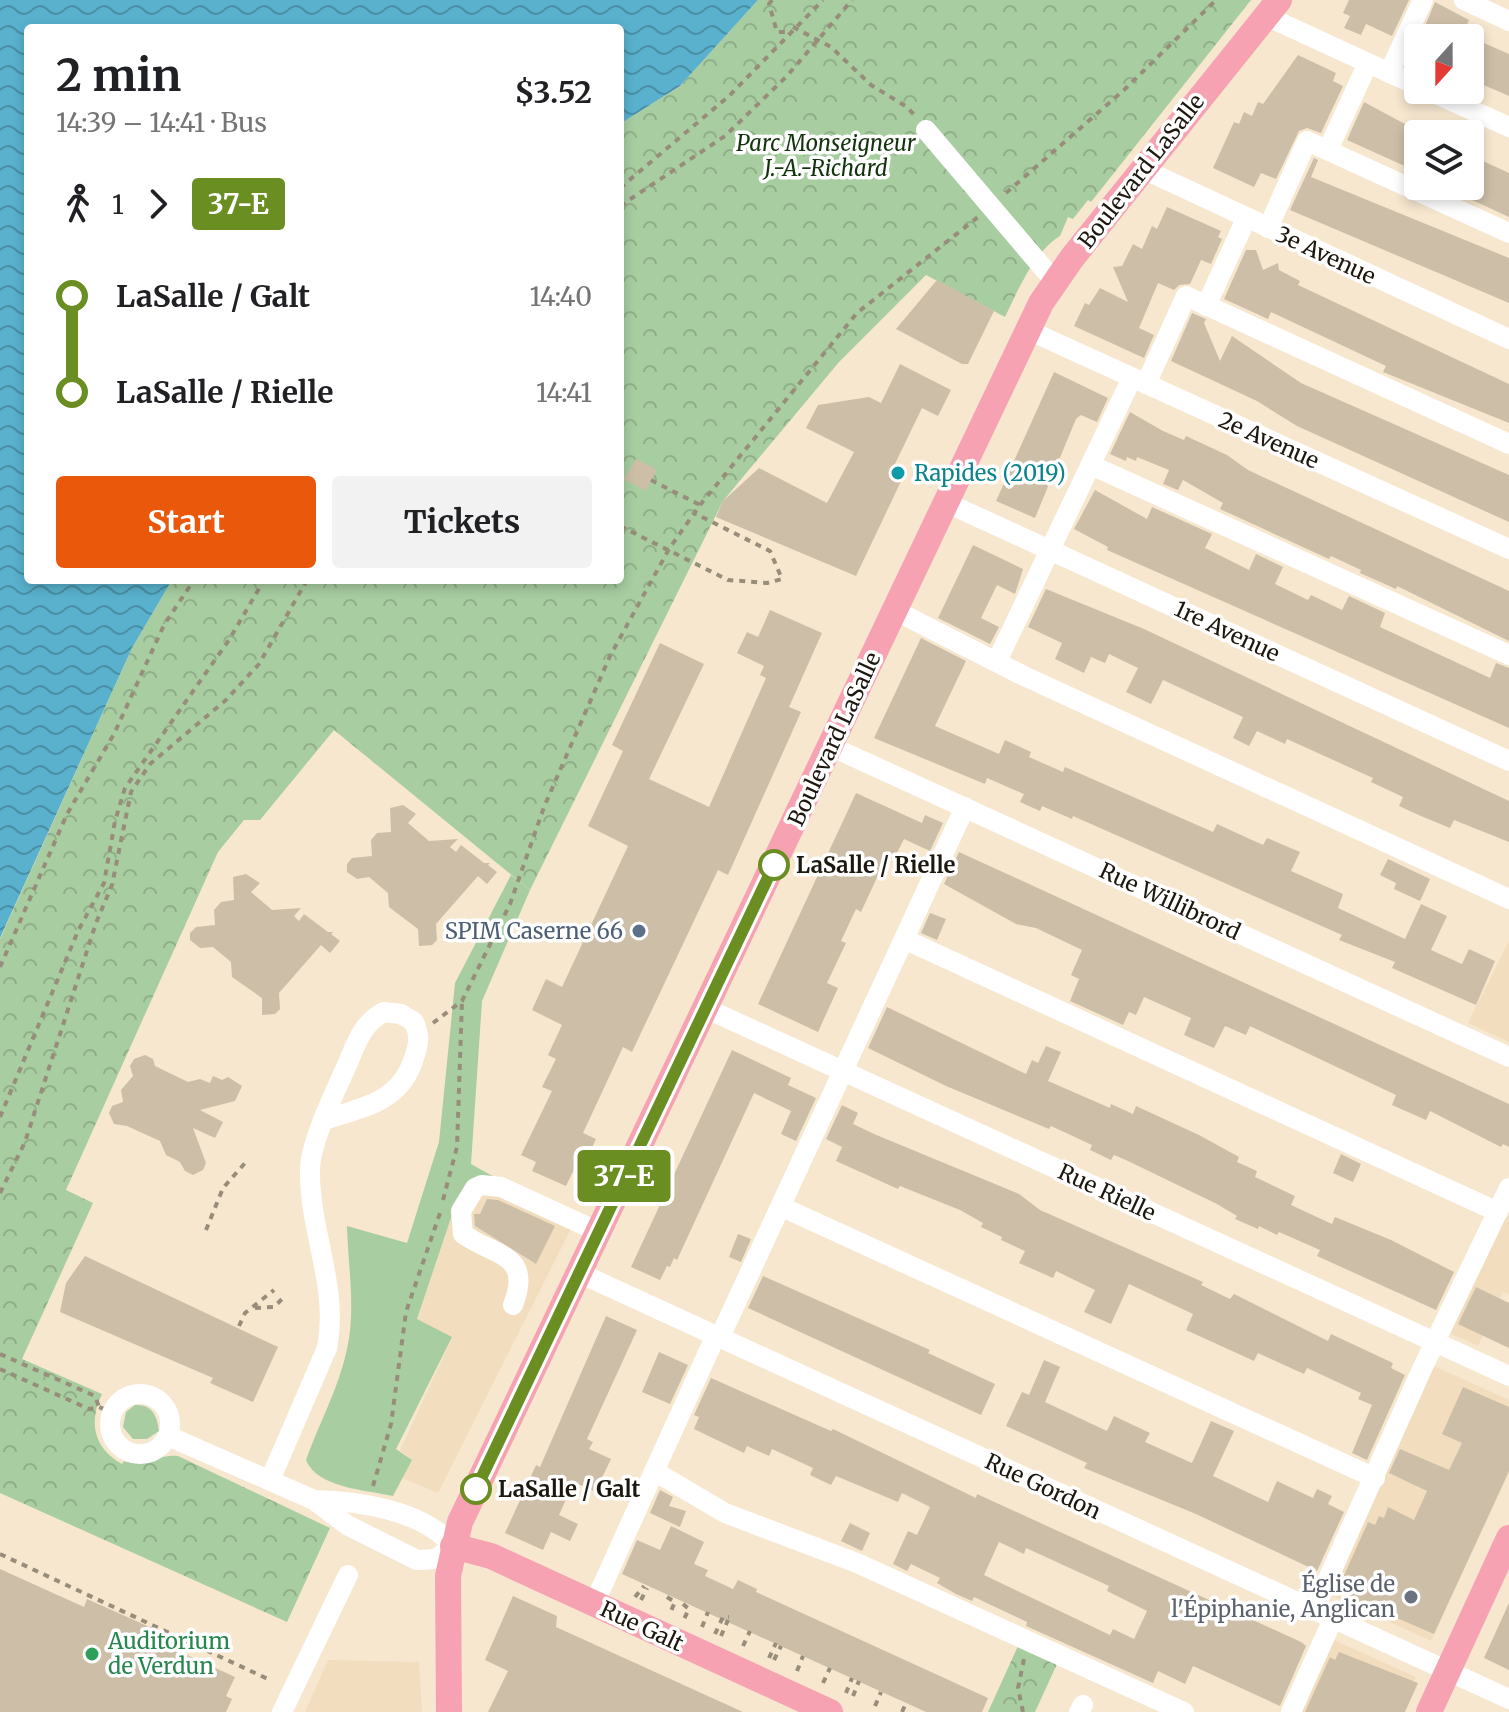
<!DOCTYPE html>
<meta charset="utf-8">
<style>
:root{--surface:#fff;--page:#f2f2f2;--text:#202124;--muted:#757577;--accent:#ea580c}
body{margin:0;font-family:Merriweather,serif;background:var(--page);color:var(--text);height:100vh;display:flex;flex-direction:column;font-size:30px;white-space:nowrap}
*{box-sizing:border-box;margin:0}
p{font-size:26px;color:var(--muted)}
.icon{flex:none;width:44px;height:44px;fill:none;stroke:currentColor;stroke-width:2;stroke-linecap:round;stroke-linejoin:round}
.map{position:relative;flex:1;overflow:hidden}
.drawer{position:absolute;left:24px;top:24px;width:600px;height:560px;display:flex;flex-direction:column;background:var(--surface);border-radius:8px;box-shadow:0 4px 12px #0003}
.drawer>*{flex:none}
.badge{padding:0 16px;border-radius:6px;font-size:28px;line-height:52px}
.needle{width:52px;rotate:201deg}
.buttons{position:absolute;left:1404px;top:24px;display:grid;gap:16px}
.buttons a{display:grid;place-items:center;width:80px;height:80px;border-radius:8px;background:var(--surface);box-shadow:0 4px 12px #0003;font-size:40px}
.map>.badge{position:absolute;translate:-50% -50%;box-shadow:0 0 0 4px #fff}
.legs{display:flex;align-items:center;gap:12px;height:88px;padding:0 32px;font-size:26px}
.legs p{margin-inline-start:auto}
.overview{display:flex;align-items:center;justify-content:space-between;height:136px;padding:0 32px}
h1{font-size:44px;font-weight:700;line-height:60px}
.button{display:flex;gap:16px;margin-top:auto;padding:16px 32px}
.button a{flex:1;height:92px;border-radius:8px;background:var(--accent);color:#fff;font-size:32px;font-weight:700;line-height:92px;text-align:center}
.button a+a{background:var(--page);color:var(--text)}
ul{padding:0 32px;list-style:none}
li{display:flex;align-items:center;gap:28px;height:96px;font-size:30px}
li i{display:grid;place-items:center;width:12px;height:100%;margin:0 10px;background:currentColor}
li i::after{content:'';width:20px;height:20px;margin:-10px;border:6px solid;border-radius:50%;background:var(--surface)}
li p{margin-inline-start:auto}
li:first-child i{background:linear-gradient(#0000 50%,currentColor 0)}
li:last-child i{background:linear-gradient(currentColor 50%,#0000 0)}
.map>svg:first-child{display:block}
.built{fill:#f2debf}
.green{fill:#a8cda1}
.park{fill:url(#park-crowns)}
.water{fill:url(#water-waves)}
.building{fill:#cdbea7;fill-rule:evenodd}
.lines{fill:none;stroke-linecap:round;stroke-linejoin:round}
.path{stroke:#988d7b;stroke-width:4;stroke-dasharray:6 6;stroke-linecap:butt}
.minor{stroke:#fff;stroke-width:20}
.major{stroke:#f6a2b3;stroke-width:26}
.line-1-casing{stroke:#fff;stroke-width:18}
.line-1{stroke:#6b8e23;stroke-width:12}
.culture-dot{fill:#0f9aa8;stroke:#fff;stroke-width:3}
.stop-1-dot{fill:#fff;stroke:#6b8e23;stroke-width:4}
.service-dot{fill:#5c6f8a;stroke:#fff;stroke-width:3}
.worship-dot{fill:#6b7280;stroke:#fff;stroke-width:3}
.leisure-dot{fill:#2e9e5b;stroke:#fff;stroke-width:3}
.labels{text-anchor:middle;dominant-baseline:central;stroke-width:7;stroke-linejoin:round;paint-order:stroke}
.park-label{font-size:22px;font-style:italic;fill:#12330c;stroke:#fff}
.street-label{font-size:22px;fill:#1d180f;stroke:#fff}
.culture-label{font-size:22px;fill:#0d838f;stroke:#fff;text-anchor:start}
.stop-label{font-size:22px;font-weight:bold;fill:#1d180f;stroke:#fff;text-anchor:start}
.service-label{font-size:22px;fill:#4e5e75;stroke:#fff;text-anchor:end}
.worship-label{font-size:22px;fill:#5b616d;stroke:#fff;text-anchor:end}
.leisure-label{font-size:22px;fill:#27864d;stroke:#fff;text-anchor:start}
</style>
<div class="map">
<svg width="1509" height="1712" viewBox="0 0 1509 1712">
<defs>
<pattern id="park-crowns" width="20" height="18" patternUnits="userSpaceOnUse" patternTransform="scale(2)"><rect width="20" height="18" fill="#a8cda1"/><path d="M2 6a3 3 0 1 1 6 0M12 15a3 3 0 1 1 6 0" fill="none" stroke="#90af89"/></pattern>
<pattern id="water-waves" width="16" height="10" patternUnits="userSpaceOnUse" patternTransform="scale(2)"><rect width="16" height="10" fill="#59b1cd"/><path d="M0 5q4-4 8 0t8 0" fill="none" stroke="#498fa5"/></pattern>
</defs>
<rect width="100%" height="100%" fill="#f7e7cf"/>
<g class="built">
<polygon points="1509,941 1509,1042 1468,1023"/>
<polygon points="465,1190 579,1213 438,1493 402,1478 412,1460 400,1450 452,1338 417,1320 454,1209"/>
<polygon points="1509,1198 1509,1294 1503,1292 1478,1346 1447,1332"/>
<polygon points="1432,1365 1509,1400 1509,1473 1431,1641 1329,1594"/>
<polygon points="1332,1639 1416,1677 1400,1712 1299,1712"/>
<polygon points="328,1660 419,1662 422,1712 305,1712"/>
</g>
<g class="green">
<path d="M511 875 530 890 482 1001 471 1164 496 1178 454 1209 417 1319 452 1337 396 1449 412 1460 393 1496C366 1490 317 1488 306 1460 319 1423 339 1388 347 1349 356 1310 348 1266 347 1226L407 1243 439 1142 455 983Z"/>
<path d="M135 1405C152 1404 157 1416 159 1431L147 1439H133L123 1427 126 1412Z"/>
</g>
<g class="park">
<path d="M758 0H1251L1091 202 1088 200 1073 219 1068 217 1060 236C1034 252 1019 288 1005 317L926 275 839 362 723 501 530 890 334 730 260 820H244L218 852 66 1190 93 1203 22 1359 102 1394C88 1422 94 1449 122 1464L124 1461C144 1466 159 1454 178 1456L330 1528 287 1622 0 1493V939L132 648 172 580H620V124L680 86Z"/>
<polygon points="1018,1646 1057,1664 1035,1712 988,1712"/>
</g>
<polygon class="water" points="0,0 758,0 680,86 620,124 620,28 28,28 28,580 172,580 132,648 0,938"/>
<g class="building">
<polygon points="1349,0 1409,0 1392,36 1366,24 1361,35 1344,28 1350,16 1343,13"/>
<polygon points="1435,2 1469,20 1461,38 1420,38"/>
<polygon points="1470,37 1509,54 1509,96 1470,79"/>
<polygon points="1298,55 1336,73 1333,81 1343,86 1321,133 1307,128 1299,131 1276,179 1261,173 1254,187 1213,168 1234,122 1239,124 1244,112 1252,116 1258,102 1263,104"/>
<polygon points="1364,102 1418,131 1418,172 1347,140"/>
<polygon points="1470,155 1509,173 1509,217 1470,199"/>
<polygon points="1314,158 1318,160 1311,177 1509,258 1509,303 1290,210"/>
<polygon points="1167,207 1221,231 1218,237 1222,239 1211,264 1201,260 1190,284 1179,285 1174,290 1158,283 1139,328 1154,335 1144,358 1074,326 1085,303 1089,305 1100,288 1128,302 1113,267 1122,266 1133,244 1142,249 1152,226 1157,229"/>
<polygon points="1246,250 1256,250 1263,270 1278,263 1279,270 1300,281 1298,285 1509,384 1509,423 1383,372 1386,366 1271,312 1268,319 1224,299"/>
<polygon points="937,280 994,311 968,364 962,364 896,329"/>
<polygon points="1192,313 1206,319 1204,323 1220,361 1232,336 1301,383 1509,475 1509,522 1297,426 1257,401 1171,361"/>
<polygon points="900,364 951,390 938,416 922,408 892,470 904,475 856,576 716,517 723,501 759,468 827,503 854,452 806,428 818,405 869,397 881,403"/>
<polygon points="1054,372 1108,398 1097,422 1081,415 1076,419 1035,518 996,501"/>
<polygon points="1130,412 1163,431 1184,440 1186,436 1227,455 1248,470 1509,591 1509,641 1397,586 1396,589 1360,573 1361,570 1331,556 1329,559 1220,509 1223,503 1183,480 1178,490 1163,484 1169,470 1137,457 1136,461 1127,457 1126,461 1110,454"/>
<polygon points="636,459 657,470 646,491 624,479"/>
<polygon points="1095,490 1147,519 1152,507 1212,534 1205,548 1249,570 1256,554 1283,567 1275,584 1308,600 1311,595 1342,610 1349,596 1385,613 1380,627 1490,678 1496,663 1509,668 1509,728 1107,550 1108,547 1074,529"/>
<polygon points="973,545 1023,569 1015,594 997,585 981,618 999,627 990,644 938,618"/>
<polygon points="1046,589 1144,629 1509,801 1509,842 1454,820 1450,828 1421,816 1399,806 1403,797 1371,782 1373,778 1287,739 1285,744 1257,731 1249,746 1233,738 1243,717 1163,680 1151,704 1126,692 1138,668 1109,654 1105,663 1091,657 1084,673 1055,659 1062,643 1028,627"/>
<polygon points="770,610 822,633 789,707 801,712 728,875 718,870 632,1052 623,1047 583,1133 596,1139 587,1158 581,1155 566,1186 532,1171 536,1162 521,1155 552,1091 542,1087 556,1059 548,1055 562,1025 532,1010 546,979 562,987 628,846 588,826 623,751 612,745 660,643 704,664 649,779 709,807 766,678 760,675 764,666 737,653 747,632 758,637"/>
<polygon points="921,638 966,661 935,726 999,754 1005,740 1031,752 1029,757 1063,772 1065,767 1213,832 1217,824 1263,845 1267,838 1300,852 1291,871 1343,894 1338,908 1405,939 1421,904 1447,916 1431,950 1462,964 1469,949 1495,961 1476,1005 1392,968 1395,962 1339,940 1342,935 1281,908 1073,816 1072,819 1042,806 1040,811 1020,802 1024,794 987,778 985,784 874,738"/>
<polygon points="856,793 922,823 925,815 943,823 930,851 904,839 894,859 887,856 861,912 856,909 841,941 846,943 827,983 838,988 818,1032 758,1004"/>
<polygon points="403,805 416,814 408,823 429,841 458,839 450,847 456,852 461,845 484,863 490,863 488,865 497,872 487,884 478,876 436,924 437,940 432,945 419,946 418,929 389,907 388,893 369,877 357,879 347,872 347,864 352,858 372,856 371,840 377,833 391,832 390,808"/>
<polygon points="959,852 1509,1104 1509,1147 1503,1144 1501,1147 1430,1111 1426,1120 1392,1105 1396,1095 1250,1026 1246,1035 1225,1026 1214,1048 1184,1035 1191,1018 1144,997 1136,1015 1129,1012 1123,1025 1070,1001 1079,979 1071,975 1082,950 1036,928 1016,924 944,884"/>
<polygon points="1388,859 1430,879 1420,901 1394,889 1396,883 1380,875"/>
<polygon points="246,874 260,883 251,892 272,910 301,908 294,916 299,921 304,914 328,932 333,932 331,934 340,941 330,953 321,945 279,993 280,1009 275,1014 262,1015 262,998 232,977 231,962 213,947 200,948 190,940 190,933 196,927 215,925 214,910 221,902 234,900 233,877"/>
<polygon points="930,913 946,919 937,940 921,933"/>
<polygon points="887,1007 1026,1074 1032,1060 1038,1063 1046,1046 1061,1052 1048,1081 1110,1108 1111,1104 1133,1114 1136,1106 1199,1135 1239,1157 1237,1162 1257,1171 1255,1177 1295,1196 1291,1205 1332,1224 1335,1217 1391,1240 1454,1272 1436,1310 1317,1256 1320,1250 1279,1232 1277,1235 1259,1226 1258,1229 1235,1219 1237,1216 1217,1204 1128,1161 1114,1155 1111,1160 1090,1150 1092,1145 1051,1126 1049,1129 946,1086 868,1048"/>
<polygon points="732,1050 791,1078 788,1085 816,1098 796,1141 781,1134 791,1111 754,1093 677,1260 674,1258 670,1267 667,1266 660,1280 631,1267"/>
<polygon points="145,1055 153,1059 155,1066 188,1082 200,1079 210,1083 213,1076 222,1080 228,1077 242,1086 235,1101 200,1110 223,1122 215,1138 193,1128 206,1163 203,1170 193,1175 185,1171 180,1162 166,1155 160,1141 127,1126 114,1124 109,1113 112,1106 123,1102 121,1090 133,1076 130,1066 134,1059"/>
<polygon points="842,1105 858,1113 853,1124 874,1134 1019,1194 1040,1210 1203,1282 1201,1285 1230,1299 1234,1294 1328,1341 1331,1334 1393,1363 1391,1368 1405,1375 1367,1460 1352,1453 1372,1405 1358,1399 1361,1393 1307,1368 1304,1374 1258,1353 1254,1361 1186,1330 1193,1314 1129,1284 1111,1324 1084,1312 1095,1290 1056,1271 1053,1278 1019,1263 1025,1251 1001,1240 1002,1237 981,1227 983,1223 960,1210 900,1186 898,1189 836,1161 842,1147 826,1139"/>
<polygon points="1341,1154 1361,1164 1353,1182 1333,1173"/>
<polygon points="487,1199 498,1200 555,1226 536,1264 475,1226 474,1214 480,1214"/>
<polygon points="738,1234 751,1239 741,1262 729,1257"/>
<polygon points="85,1256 278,1347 253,1402 210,1383 213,1378 60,1312 66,1283"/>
<polygon points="763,1276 930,1350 928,1353 995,1384 981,1415 748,1308"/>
<polygon points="1476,1287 1509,1303 1509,1348 1458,1324"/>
<polygon points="606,1316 637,1330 587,1439 593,1442 589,1449 611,1459 595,1492 574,1482 559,1515 578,1524 570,1541 551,1532 543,1550 505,1533 536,1465 540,1467"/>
<polygon points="659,1352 688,1365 670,1404 642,1392"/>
<polygon points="1044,1360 1060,1367 1045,1402 1107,1431 1114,1416 1150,1433 1145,1442 1192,1463 1211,1421 1234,1431 1213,1476 1268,1502 1277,1481 1313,1498 1317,1489 1332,1496 1328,1504 1344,1512 1317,1571 1196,1514 1084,1468 1087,1463 1006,1426 1022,1392 1029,1395"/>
<path d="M711 1378 831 1431 833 1429 976 1498 977 1494 1301 1642 1306 1646 1280 1706 1193 1666 1185 1684 1158 1671 1153 1683 1026 1626 1027 1622 974 1597 972 1601 956 1594 937 1583 940 1578 911 1564 907 1571 893 1564 908 1531 917 1535 930 1507 902 1493 898 1502 836 1476 831 1485 810 1475 813 1468 772 1449 769 1456 747 1446 744 1453 694 1429 699 1417 694 1415ZM999 1542 1024 1554 1026 1548 1109 1586 1107 1591 1147 1611 1134 1639 1113 1629 1110 1635 984 1575Z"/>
<polygon points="1463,1387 1509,1407 1509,1471 1434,1634 1355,1600 1350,1595 1354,1586 1342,1580 1368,1522 1375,1525 1379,1516 1384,1518 1388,1507 1414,1520 1427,1491 1389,1473 1400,1449 1449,1470 1462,1443 1442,1434"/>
<polygon points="660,1490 673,1497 669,1506 686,1511 680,1527 650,1513"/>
<polygon points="850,1523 870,1533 862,1551 841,1541"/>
<polygon points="671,1526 704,1542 694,1564 708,1570 705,1576 733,1589 738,1580 757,1589 756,1592 988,1698 982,1712 926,1712 622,1574 637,1540 660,1550"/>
<polygon points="0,1569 84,1607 87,1599 125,1616 154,1629 150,1638 235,1677 226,1696 232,1699 226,1712 0,1712"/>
<polygon points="513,1596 557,1616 556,1627 743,1712 488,1712 508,1671 485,1660"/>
<polygon points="1509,1603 1509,1670 1484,1658"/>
<polygon points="1339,1652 1418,1683 1405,1712 1305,1712 1330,1657 1335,1660"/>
</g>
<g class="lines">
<g class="path">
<polyline points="772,0 769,4 777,32 788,32"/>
<polyline points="793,27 831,47 871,85 907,107 916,117"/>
<polyline points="620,188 729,96 823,0"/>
<polyline points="1006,193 1124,90 1216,0"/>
<polyline points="620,206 725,136 787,76 852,0"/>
<polyline points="651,480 700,505"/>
<polyline points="620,526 728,580 767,583 782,579 770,551 694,513"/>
<polyline points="0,967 67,814 114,734 164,625 194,580"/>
<polyline points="433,1023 462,1001 510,904 544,807 610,656 669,549 700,505 857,313 978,217"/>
<polyline points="0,1117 78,931 104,883 115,821 125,788 229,640 264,580"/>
<polyline points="0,1193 25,1142 96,923 112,885 131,792 150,764 226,700 259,664 307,580"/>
<polyline points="443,1200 457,1147 462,1001"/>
<polyline points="206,1230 223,1188 245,1163"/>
<polyline points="255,1308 274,1307 284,1297"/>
<polyline points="239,1326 245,1313 274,1290"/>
<polyline points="0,1354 95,1396 99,1407"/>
<polyline points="0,1369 89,1409 99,1407 113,1413"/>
<polyline points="373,1486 391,1424 406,1312 440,1213"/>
<polyline points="0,1554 270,1680"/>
<polyline points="635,1597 644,1586"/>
<polyline points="667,1597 675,1602 670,1613"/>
<polyline points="641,1600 647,1588"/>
<polyline points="683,1604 689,1609 684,1619"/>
<polyline points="702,1627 708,1612"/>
<polyline points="715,1634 723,1617 729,1617"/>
<polyline points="721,1636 728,1620"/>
<polyline points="743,1646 750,1631"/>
<polyline points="769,1658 776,1643"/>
<polyline points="774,1660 781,1646"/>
<polyline points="797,1671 803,1656"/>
<polyline points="823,1683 830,1668"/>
<polyline points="846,1693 852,1678"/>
<polyline points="853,1696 859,1681"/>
<polyline points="875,1706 881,1692"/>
<polyline points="902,1712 906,1703"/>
<polyline points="1023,1712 1018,1688 1024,1659"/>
</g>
<g class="minor">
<polyline points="1464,0 1509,21"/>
<polyline points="1266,16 1418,86"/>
<polyline points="1389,73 1423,0"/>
<polyline points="1427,90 1509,127"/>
<polyline points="926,130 1055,282"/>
<polyline points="1328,150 1368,63"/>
<polyline points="1143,169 1509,339"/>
<polyline points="1268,228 1307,141 1509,233"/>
<polyline points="1206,306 1246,219"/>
<polyline points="1028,330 1509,549"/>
<polyline points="1146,384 1186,296 1509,444"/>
<polyline points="1091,465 1509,655"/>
<polyline points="945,502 1509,761"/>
<polyline points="894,610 1024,676 1509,899"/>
<polyline points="997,661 1132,378"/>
<polyline points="830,746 1509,1057"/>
<polyline points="906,940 1498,1212"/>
<polyline points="705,1008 1509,1376"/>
<polyline points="782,1207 1375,1478"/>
<polyline points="577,1272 1509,1699"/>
<path d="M513 1305C533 1253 495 1257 463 1234L461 1211 475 1188 482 1185 501 1187 597 1231"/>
<polyline points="720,1337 965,807"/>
<circle cx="140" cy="1424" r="30"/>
<path d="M168 1436 314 1500 347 1525 417 1560 436 1559 453 1546C423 1510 358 1501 314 1500"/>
<polyline points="654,1471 725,1513 857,1563 1184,1712"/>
<path d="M270 1480 327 1348C339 1286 309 1231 310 1170 310 1143 335 1092 347 1065 356 1044 362 1023 384 1012L401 1014 414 1022C420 1035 419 1044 414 1058 401 1101 365 1107 327 1119"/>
<polyline points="594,1604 716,1335"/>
<polyline points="1314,1610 1422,1369 1509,1188"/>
<polyline points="282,1712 348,1575"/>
<polyline points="1079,1712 1083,1705"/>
<polyline points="1291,1712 1333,1619"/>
</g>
<g class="major">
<polyline points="453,1546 491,1556 830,1712"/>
<polyline points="449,1712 448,1576 460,1522 1041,303 1072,258 1279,0"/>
<polyline points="1429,1712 1509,1538"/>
</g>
</g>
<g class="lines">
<g class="line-1-casing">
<polyline id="line-1" points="476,1489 774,865"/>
</g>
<use href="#line-1" class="line-1"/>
</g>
<circle class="culture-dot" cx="898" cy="473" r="8"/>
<g class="stop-1-dot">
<circle cx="774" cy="865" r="14"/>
<circle cx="476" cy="1489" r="14"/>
</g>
<circle class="service-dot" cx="639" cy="931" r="8"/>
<circle class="worship-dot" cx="1411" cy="1597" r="8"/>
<circle class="leisure-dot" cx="92" cy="1654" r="8"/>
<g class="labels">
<g class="park-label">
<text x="826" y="143">Parc Monseigneur<tspan x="826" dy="25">J.-A.-Richard</tspan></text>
</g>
<g class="street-label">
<text transform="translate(1141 171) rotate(-52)">Boulevard LaSalle</text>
<text transform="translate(1326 255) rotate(25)">3e Avenue</text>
<text transform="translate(1269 440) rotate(24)">2e Avenue</text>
<text transform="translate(1227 631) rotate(25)">1re Avenue</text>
<text transform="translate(834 739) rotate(-65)">Boulevard LaSalle</text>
<text transform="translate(1170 901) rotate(25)">Rue Willibrord</text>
<text transform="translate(1107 1192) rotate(25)">Rue Rielle</text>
<text transform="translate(1043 1486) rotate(25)">Rue Gordon</text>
<text transform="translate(642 1626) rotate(25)">Rue Galt</text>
</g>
<g class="culture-label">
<text x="914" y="473">Rapides (2019)</text>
</g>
<g class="stop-label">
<text x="796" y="865">LaSalle / Rielle</text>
<text x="498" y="1489">LaSalle / Galt</text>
</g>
<g class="service-label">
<text x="623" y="931">SPIM Caserne 66</text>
</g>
<g class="worship-label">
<text x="1395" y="1584">Église de<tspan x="1395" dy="25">l'Épiphanie, Anglican</tspan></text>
</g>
<g class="leisure-label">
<text x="108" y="1641">Auditorium<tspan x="108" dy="25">de Verdun</tspan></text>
</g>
</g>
</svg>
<div class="buttons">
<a><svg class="needle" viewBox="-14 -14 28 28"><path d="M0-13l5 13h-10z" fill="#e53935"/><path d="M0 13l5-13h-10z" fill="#757577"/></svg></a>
<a><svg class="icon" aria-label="layers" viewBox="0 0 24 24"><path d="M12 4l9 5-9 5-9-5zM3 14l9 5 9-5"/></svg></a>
</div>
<b class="badge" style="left:624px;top:1176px;background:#6b8e23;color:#fff">37-E</b>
<section class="drawer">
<div class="overview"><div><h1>2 min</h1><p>14:39 – 14:41 · Bus</p></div><b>$3.52</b></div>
<div class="legs"><svg class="icon" aria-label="walk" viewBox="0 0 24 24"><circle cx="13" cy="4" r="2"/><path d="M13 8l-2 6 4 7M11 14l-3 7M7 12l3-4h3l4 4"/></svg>1<svg class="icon" aria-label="forward" viewBox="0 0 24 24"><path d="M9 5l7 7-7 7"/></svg><b class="badge" style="background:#6b8e23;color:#fff">37-E</b></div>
<ul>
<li><i style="color:#6b8e23"></i><b>LaSalle / Galt</b><p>14:40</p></li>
<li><i style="color:#6b8e23"></i><b>LaSalle / Rielle</b><p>14:41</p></li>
</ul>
<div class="button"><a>Start</a><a>Tickets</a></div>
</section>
</div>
